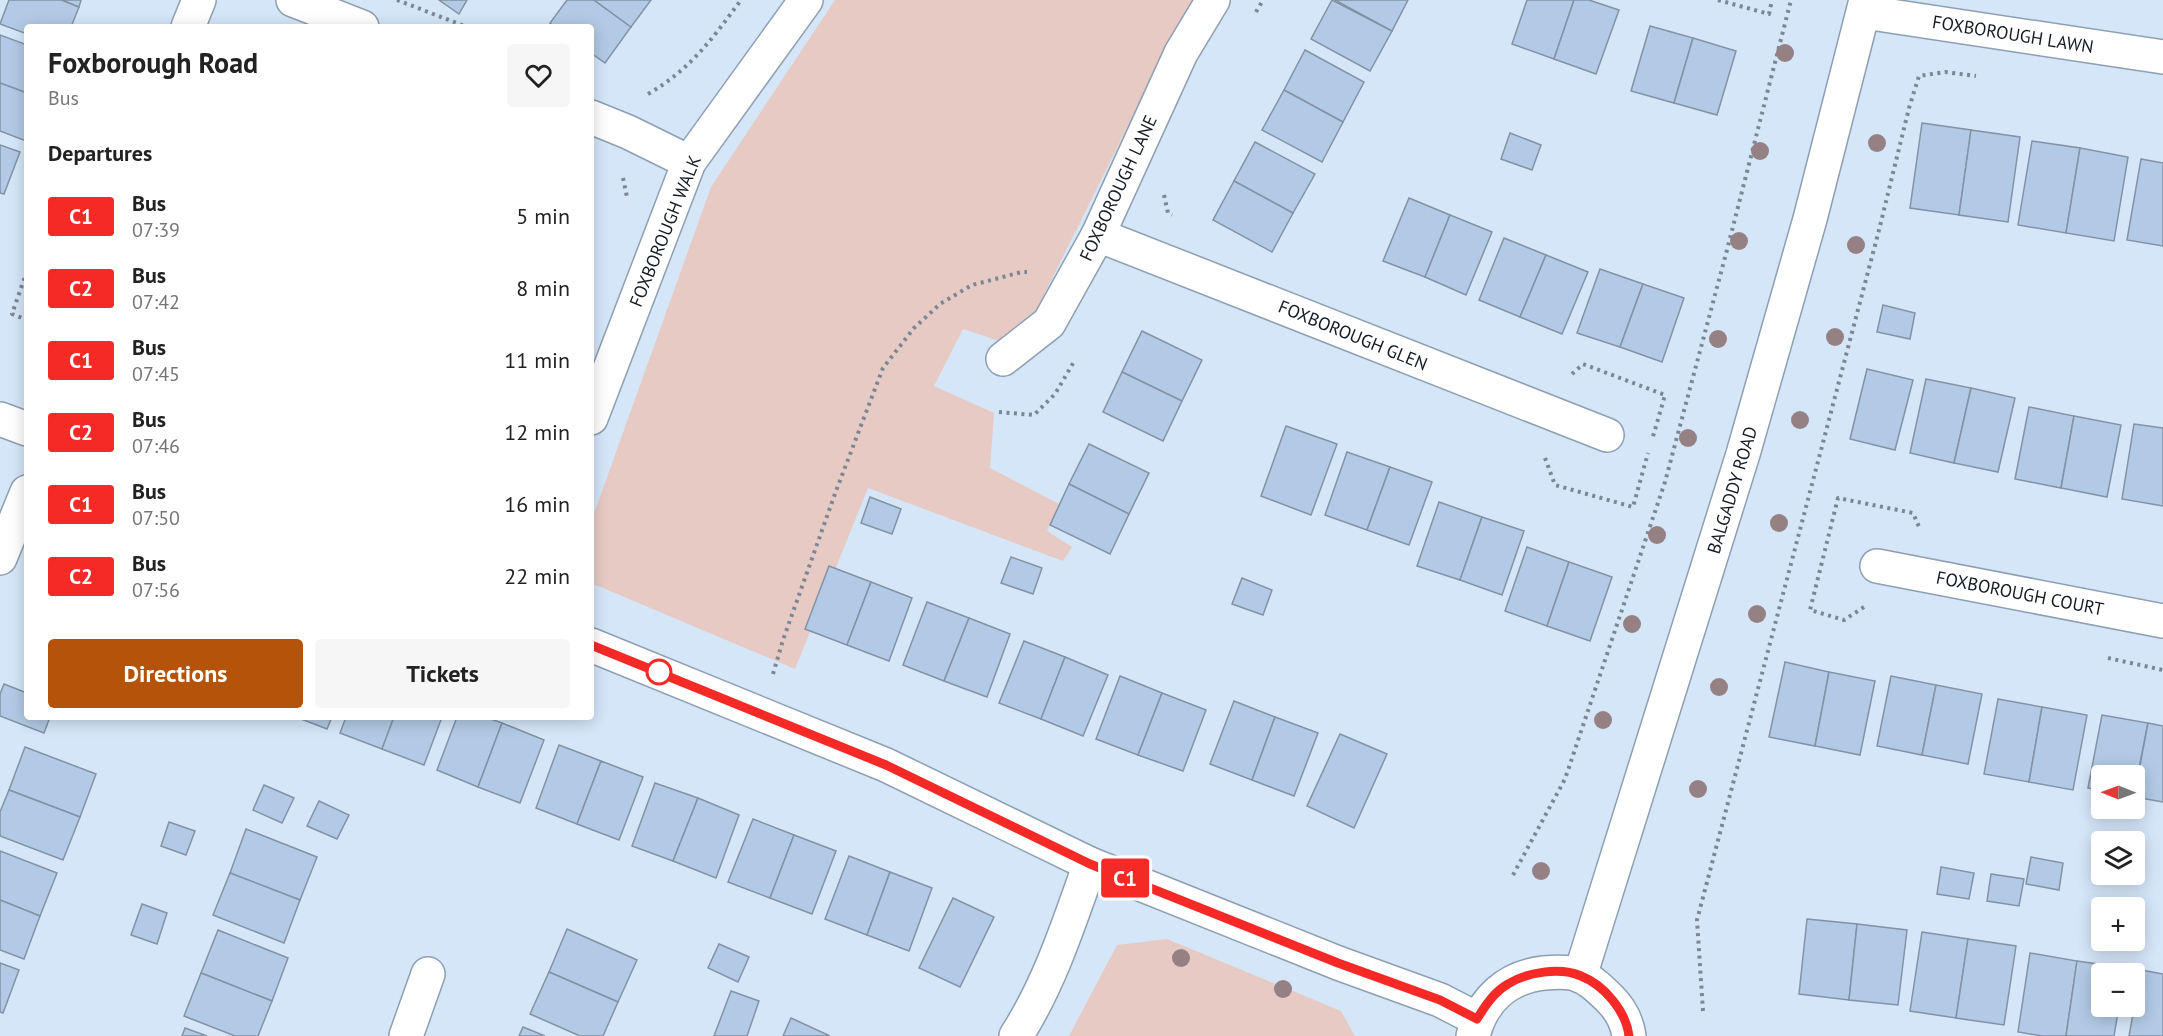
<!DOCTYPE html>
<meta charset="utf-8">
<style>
:root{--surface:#fff;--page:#f6f6f6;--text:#222;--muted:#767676;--accent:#b45309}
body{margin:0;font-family:"PT Sans",sans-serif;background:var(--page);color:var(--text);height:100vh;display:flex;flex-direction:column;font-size:22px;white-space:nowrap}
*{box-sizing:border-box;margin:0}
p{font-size:20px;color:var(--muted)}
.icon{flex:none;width:33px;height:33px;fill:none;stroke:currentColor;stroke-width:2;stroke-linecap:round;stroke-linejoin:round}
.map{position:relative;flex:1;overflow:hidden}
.sheet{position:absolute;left:24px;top:24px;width:570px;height:696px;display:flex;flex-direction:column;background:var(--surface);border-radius:6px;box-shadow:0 3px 15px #0003}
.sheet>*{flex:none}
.badge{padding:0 12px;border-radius:4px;font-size:21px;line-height:39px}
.needle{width:39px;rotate:271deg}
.fabs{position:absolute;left:2091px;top:765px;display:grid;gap:12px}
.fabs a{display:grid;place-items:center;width:54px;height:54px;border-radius:6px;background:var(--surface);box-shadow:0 3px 15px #0003;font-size:30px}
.map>.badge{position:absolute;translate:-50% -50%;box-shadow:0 0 0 3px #fff}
h2{padding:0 24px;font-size:22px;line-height:54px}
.round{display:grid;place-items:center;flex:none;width:63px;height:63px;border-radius:6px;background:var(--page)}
.headline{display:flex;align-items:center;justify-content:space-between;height:102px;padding:0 24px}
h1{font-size:28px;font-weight:700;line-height:45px}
.action{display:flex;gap:12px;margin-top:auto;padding:12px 24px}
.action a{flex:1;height:69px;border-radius:6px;background:var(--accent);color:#fff;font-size:24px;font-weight:700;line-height:69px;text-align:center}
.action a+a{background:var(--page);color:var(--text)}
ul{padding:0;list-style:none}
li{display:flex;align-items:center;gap:18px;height:72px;padding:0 24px}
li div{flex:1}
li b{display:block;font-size:22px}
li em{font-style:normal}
li .badge{min-width:66px;font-weight:700;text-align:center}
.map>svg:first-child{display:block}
.green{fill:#e7cac4}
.building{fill:#b2cae5;stroke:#8393a5;stroke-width:1.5}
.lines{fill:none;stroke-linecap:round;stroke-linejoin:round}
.street-casing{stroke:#8e9fb1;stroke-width:36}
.secondary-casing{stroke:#8e9fb1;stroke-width:36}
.path{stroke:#7b8794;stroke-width:4;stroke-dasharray:3 4.5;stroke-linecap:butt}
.street{stroke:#fff;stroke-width:33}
.secondary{stroke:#fff;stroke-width:33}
.tree{fill:#958184}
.line-casing{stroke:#fff;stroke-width:14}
.line{stroke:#f52a26;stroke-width:9}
.stop-dot{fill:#fff;stroke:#f52a26;stroke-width:3}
.labels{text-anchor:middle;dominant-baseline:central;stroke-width:5;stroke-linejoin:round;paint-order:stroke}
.street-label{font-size:18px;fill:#151b22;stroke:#fff}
</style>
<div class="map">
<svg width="2163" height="1036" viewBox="0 0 2163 1036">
<rect width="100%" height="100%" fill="#d5e6f9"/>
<g class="green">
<polygon points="835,0 1193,0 1182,17 1026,331 1005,343 963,329 934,386 994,413 990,468 1059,504 1047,531 1072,547 1063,561 868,488 795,669 591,583 591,522 711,187"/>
<polygon points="1167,939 1341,1011 1355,1036 1069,1036 1117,945"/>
</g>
<g class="building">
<polygon points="9,0 62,0 79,7 71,27 27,27 27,34 0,24"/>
<polygon points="62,0 81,0 79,7"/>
<polygon points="439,0 467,0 459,14"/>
<polygon points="567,0 594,0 631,27 605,63 591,53 591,27 555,27 550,23"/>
<polygon points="594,0 651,0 631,27"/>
<polygon points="1332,0 1392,31 1370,71 1311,39"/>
<polygon points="1335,0 1408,0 1392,31"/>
<polygon points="1527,0 1574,0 1554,59 1512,44"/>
<polygon points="1574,0 1589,0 1619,10 1596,74 1554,59"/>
<polygon points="1650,26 1693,38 1674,103 1631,91"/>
<polygon points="0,35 27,45 27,93 0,83"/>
<polygon points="1693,38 1736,51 1717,115 1674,103"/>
<polygon points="1305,50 1364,82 1343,122 1284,90"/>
<polygon points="0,83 27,93 26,141 0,131"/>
<polygon points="1284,90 1343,122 1322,162 1262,130"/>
<polygon points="1922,123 1971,130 1959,215 1910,208"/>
<polygon points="1971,130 2020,137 2008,222 1959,215"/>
<polygon points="1510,133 1541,145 1532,170 1501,159"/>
<polygon points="2032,141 2080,148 2066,233 2018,225"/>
<polygon points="1255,142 1315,174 1293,213 1234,181"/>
<polygon points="0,145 20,152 4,194 0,193"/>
<polygon points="2080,148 2128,157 2114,241 2066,233"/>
<polygon points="2141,159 2163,163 2163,246 2127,240"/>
<polygon points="1234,181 1293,213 1272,252 1213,220"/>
<polygon points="1409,198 1450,215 1425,277 1383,261"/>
<polygon points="1450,215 1492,232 1466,295 1425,277"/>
<polygon points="1504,238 1546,255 1520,317 1479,300"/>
<polygon points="1546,255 1588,272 1562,334 1520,317"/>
<polygon points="1600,269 1643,284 1620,347 1577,333"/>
<polygon points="1643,284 1684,298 1662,362 1620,347"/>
<polygon points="1883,305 1915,313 1910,339 1877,332"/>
<polygon points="1142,331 1202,360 1182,401 1122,372"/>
<polygon points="1867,369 1913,380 1895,450 1850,439"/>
<polygon points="1122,372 1182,401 1163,441 1103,412"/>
<polygon points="1926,379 1971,388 1954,463 1910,453"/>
<polygon points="1971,388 2015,398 1998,472 1954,463"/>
<polygon points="2029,407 2074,416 2061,488 2015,479"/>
<polygon points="2074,416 2121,425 2107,497 2061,488"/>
<polygon points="2134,424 2163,428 2163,506 2122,499"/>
<polygon points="1286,426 1337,444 1311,515 1261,496"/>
<polygon points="1089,444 1149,473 1129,514 1069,484"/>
<polygon points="1347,452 1390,467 1367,530 1325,515"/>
<polygon points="1390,467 1432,482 1409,545 1367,530"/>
<polygon points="1069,484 1129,514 1110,554 1050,525"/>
<polygon points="870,497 901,509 892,534 861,523"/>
<polygon points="1439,502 1482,517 1460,580 1417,566"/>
<polygon points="1482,517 1524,531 1502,595 1460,580"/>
<polygon points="1527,547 1569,562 1547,626 1505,611"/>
<polygon points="1011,557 1042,568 1033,594 1001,583"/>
<polygon points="1569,562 1612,577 1590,641 1547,626"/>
<polygon points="829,566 871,582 847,645 805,629"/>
<polygon points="1242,578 1272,590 1263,615 1232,604"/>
<polygon points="871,582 912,598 889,661 847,645"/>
<polygon points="927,602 969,618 944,681 903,665"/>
<polygon points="969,618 1010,634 987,697 944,681"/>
<polygon points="1024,641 1065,657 1041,719 999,703"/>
<polygon points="1065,657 1108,675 1083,736 1041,719"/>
<polygon points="1785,662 1829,672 1815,746 1769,737"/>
<polygon points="1829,672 1875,681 1860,755 1815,746"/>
<polygon points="1120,676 1162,693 1138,755 1096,739"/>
<polygon points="1891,676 1936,685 1922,755 1877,746"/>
<polygon points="4,684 27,693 27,717 50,717 44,733 0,716 0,694"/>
<polygon points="1936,685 1982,694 1968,764 1922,755"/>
<polygon points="1162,693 1206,710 1183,771 1138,755"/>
<polygon points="1998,699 2042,707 2029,782 1984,774"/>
<polygon points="1234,701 1275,717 1252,780 1210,764"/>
<polygon points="2042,707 2087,715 2073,790 2029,782"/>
<polygon points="2102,715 2148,723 2134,793 2134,776 2102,776 2102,791 2088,788"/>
<polygon points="296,717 332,717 327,729"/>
<polygon points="346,717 394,717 382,749 340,733"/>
<polygon points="394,717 442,717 424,765 382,749"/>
<polygon points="457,717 485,717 502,723 478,787 437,770"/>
<polygon points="1275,717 1318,733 1294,796 1252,780"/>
<polygon points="502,723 544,740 520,803 478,787"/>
<polygon points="2148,723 2163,726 2163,802 2134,797"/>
<polygon points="1340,734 1387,754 1354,828 1307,806"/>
<polygon points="559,745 601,761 577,824 536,808"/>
<polygon points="25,747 96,774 80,817 9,790"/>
<polygon points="601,761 643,777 619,840 577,824"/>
<polygon points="655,783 698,798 673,861 632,846"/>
<polygon points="264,785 294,798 282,823 253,810"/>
<polygon points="9,790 80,817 63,860 0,836 0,812"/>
<polygon points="698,798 739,815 716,878 673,861"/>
<polygon points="319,801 349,815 337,839 307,826"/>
<polygon points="753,819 794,835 770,898 728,882"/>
<polygon points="169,822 195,831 186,855 161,846"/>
<polygon points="246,829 317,857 300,900 230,873"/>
<polygon points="794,835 836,851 812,914 770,898"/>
<polygon points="0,851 57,873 40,916 0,900"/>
<polygon points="849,856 890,872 867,935 825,919"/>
<polygon points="2031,857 2063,863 2059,890 2026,884"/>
<polygon points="1941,867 1974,873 1969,899 1937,894"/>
<polygon points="890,872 932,888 909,951 867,935"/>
<polygon points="230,873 300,900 284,943 213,915"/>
<polygon points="1991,874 2024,879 2019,906 1987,901"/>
<polygon points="953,898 994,917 960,987 919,968"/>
<polygon points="0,900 40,916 24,959 0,950"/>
<polygon points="2099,900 2132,906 2132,908 2102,908 2102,928 2096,927"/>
<polygon points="142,904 167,913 157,944 131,935"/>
<polygon points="1807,919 1857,924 1849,1000 1799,994"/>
<polygon points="1857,924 1907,930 1898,1005 1849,1000"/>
<polygon points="567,929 637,960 618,1002 549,972"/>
<polygon points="218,930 288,958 272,1001 201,973"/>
<polygon points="1922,932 1968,939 1956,1018 1910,1011"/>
<polygon points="1968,939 2016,946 2004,1025 1956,1018"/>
<polygon points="719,944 749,957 738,982 708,968"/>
<polygon points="2030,953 2077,961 2066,1036 2042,1036 2018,1032"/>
<polygon points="2077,961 2125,968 2124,974 2102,974 2102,1006 2119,1006 2114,1036 2066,1036"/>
<polygon points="0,963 19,970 3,1013 0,1012"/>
<polygon points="2141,970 2163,974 2163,1036 2129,1036"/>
<polygon points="549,972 618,1002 603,1036 580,1036 530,1014"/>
<polygon points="201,973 272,1001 258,1036 235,1036 184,1016"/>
<polygon points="731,991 759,1001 747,1036 714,1036"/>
<polygon points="791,1018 830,1036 783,1036"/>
<polygon points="523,1027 545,1036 519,1036"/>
<polygon points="185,1028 207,1036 182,1036"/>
</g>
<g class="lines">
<g class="street-casing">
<g id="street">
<polyline points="293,0 362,27"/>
<polyline points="1864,12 2163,57"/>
<polyline points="188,27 199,0"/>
<polyline points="591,117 628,132 689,162"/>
<polyline points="1098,235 1607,435"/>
<polyline points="1003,359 1049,323 1098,235 1181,53 1213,0"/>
<polyline points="591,418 689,162 806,0"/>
<polyline points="0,419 27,429"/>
<polyline points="0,558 27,492"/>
<polyline points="1877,566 2163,621"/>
<polyline points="591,645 886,765 1090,864 1338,963 1440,1000 1477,1019"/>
<polyline points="406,1036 428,974"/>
<path d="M1016 1036C1050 983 1069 923 1090 864"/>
</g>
</g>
<g class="secondary-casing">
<g id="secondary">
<polyline points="1580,976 1743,454 1810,219 1866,0"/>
<path d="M1473 1036C1482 1000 1507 977 1544 973 1555 972 1571 971 1581 976 1592 981 1602 991 1610 999 1620 1009 1627 1022 1629 1036"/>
</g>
</g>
<g class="path">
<polyline points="397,0 467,27"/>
<polyline points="1718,0 1769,14 1772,0"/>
<polyline points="1256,12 1263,0"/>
<path d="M648 94C691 69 712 39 741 0"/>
<polyline points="623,178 627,197"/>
<polyline points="1164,195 1168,213 1172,215"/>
<polyline points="27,271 12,314 27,320"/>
<polyline points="1572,374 1583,364 1665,395 1652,440"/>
<polyline points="999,412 1034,415 1055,394 1075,360"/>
<polyline points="1545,458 1555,485 1633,507 1648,453"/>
<polyline points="1864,607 1844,620 1810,610 1838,498 1913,513 1920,529"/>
<polyline points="2108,658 2163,670"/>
<polyline points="773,674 783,640 836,491 883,368 914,328 940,304 972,285 1022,272 1027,272"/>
<polyline points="1513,875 1565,779 1665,482 1727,250 1791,0"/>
<polyline points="1703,1011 1697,920 1878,234 1909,108 1919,76 1945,72 1976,76"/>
</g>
<use href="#street" class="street"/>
<use href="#secondary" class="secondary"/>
</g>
<g class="tree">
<circle cx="1785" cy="53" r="9"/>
<circle cx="1877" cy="143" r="9"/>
<circle cx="1760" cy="151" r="9"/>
<circle cx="1739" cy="241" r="9"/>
<circle cx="1856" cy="245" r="9"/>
<circle cx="1835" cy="337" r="9"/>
<circle cx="1718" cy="339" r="9"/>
<circle cx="1800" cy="420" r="9"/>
<circle cx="1688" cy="438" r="9"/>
<circle cx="1779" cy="523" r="9"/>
<circle cx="1657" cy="535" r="9"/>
<circle cx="1757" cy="614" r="9"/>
<circle cx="1632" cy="624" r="9"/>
<circle cx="1719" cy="687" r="9"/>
<circle cx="1603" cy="720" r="9"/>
<circle cx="1698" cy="789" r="9"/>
<circle cx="1541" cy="871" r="9"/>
<circle cx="1181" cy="958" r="9"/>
<circle cx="1283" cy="989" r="9"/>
</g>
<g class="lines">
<g class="line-casing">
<path id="line" d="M591 645 886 765 1090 864 1338 963 1440 1000 1477 1019C1485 1006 1494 992 1508 984 1527 972 1560 967 1581 976 1604 985 1626 1011 1629 1036"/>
</g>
<use href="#line" class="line"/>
</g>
<circle class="stop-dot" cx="659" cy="672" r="12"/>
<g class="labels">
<g class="street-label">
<text transform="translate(2013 34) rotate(9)">FOXBOROUGH LAWN</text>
<text transform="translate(1118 188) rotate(-65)">FOXBOROUGH LANE</text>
<text transform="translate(665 231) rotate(-68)">FOXBOROUGH WALK</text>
<text transform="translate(1353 335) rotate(22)">FOXBOROUGH GLEN</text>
<text transform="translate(1732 490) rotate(-73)">BALGADDY ROAD</text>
<text transform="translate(2020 593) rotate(11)">FOXBOROUGH COURT</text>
</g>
</g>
</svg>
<div class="fabs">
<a><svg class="needle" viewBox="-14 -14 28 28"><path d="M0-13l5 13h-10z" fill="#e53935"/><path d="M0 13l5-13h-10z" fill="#767676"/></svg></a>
<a><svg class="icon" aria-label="layers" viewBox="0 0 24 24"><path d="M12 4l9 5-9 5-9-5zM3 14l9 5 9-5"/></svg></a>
<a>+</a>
<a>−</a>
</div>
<b class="badge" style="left:1125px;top:878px;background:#f52a26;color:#fff">C1</b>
<section class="sheet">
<div class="headline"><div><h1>Foxborough Road</h1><p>Bus</p></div><a class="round"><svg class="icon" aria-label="heart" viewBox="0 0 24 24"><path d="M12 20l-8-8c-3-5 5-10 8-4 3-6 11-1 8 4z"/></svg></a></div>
<h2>Departures</h2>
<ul>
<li><span class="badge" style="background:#f52a26;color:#fff">C1</span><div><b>Bus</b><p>07:39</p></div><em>5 min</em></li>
<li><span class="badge" style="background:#f52a26;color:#fff">C2</span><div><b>Bus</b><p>07:42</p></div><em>8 min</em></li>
<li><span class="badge" style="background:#f52a26;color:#fff">C1</span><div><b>Bus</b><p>07:45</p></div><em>11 min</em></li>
<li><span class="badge" style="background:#f52a26;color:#fff">C2</span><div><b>Bus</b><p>07:46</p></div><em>12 min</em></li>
<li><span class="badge" style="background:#f52a26;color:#fff">C1</span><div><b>Bus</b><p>07:50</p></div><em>16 min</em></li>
<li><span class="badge" style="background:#f52a26;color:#fff">C2</span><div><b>Bus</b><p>07:56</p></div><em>22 min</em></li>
</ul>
<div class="action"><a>Directions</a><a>Tickets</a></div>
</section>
</div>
